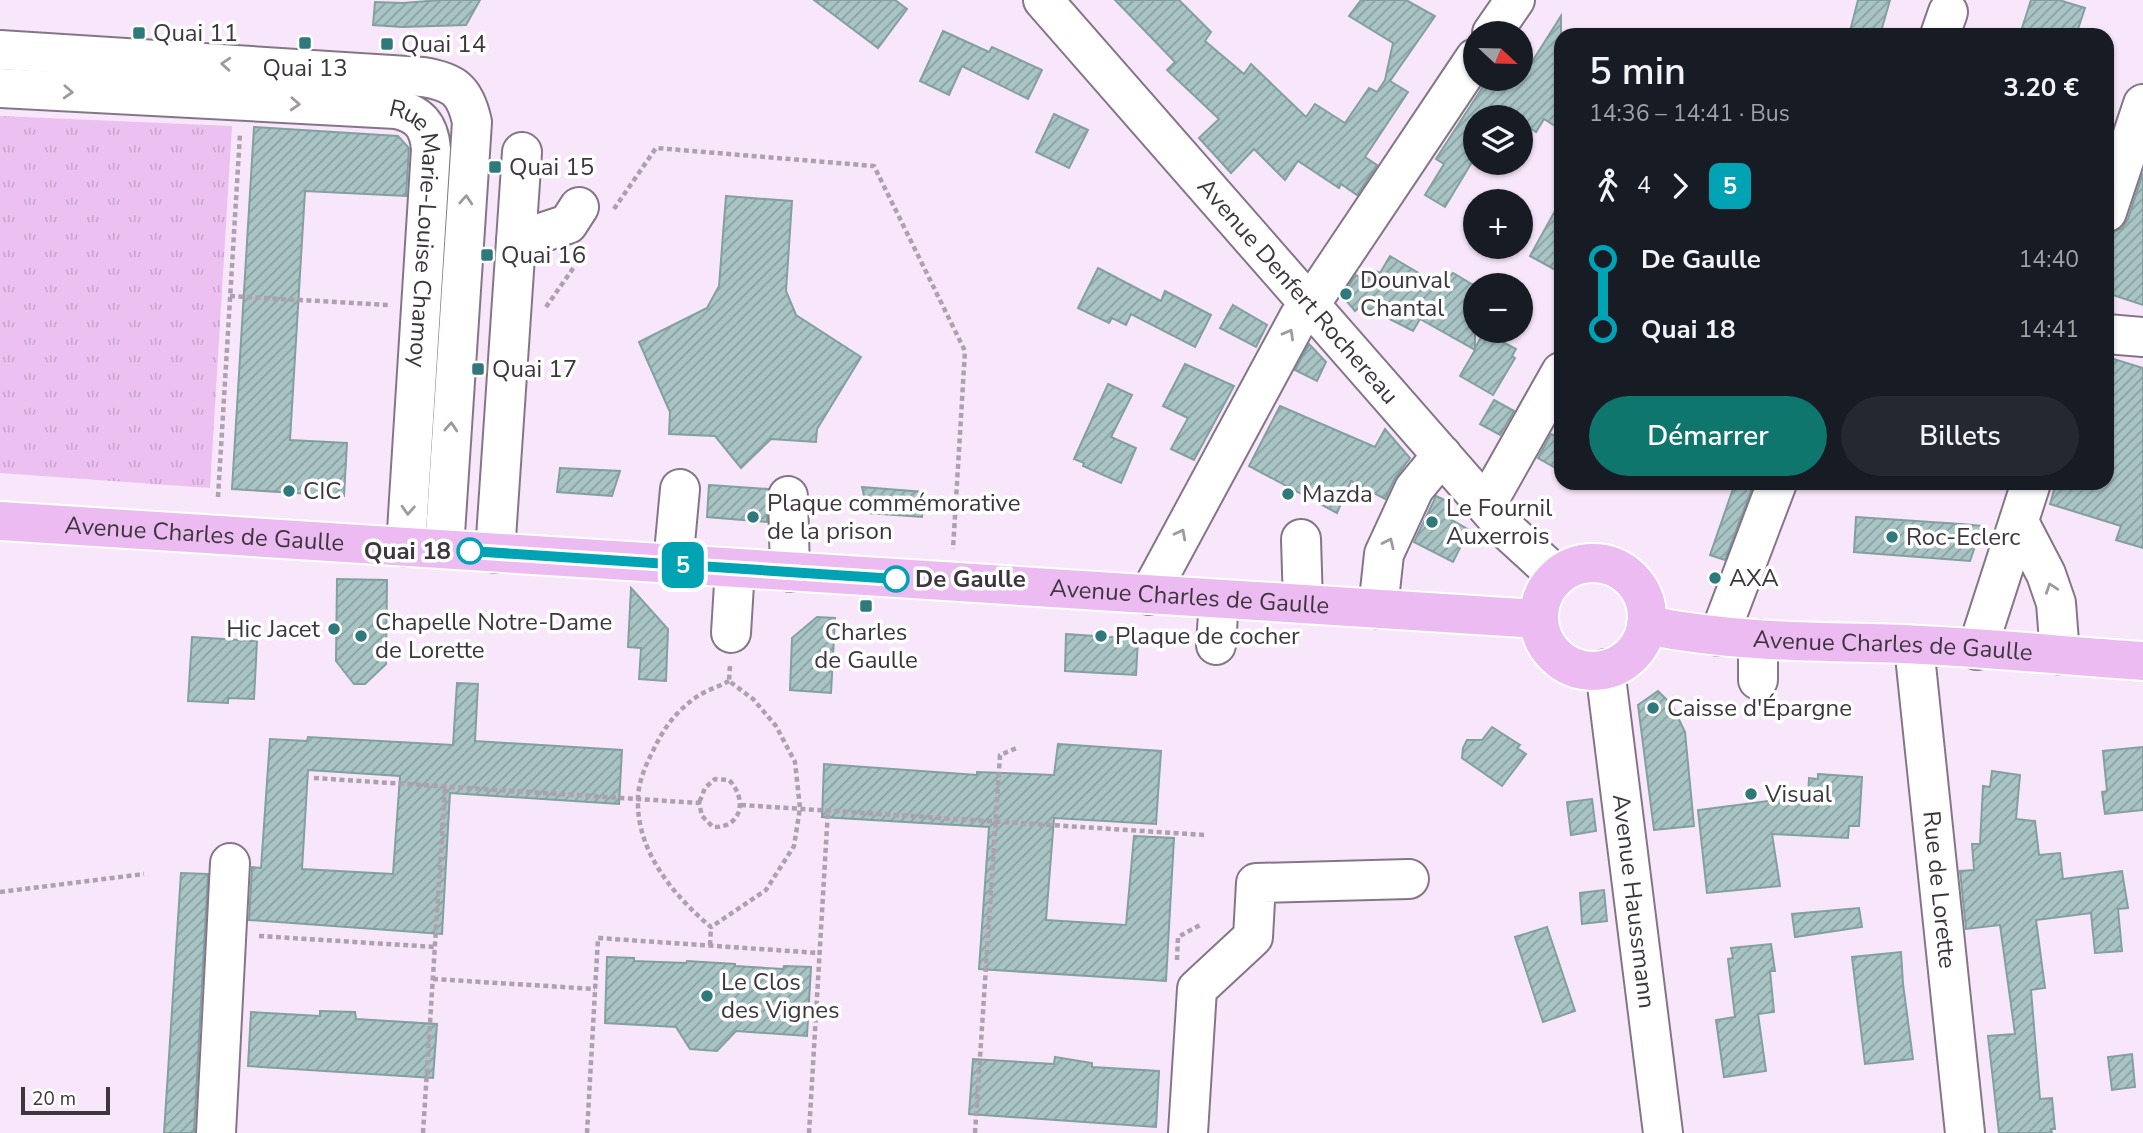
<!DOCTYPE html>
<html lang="fr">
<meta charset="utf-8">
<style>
:root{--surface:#171b24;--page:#242831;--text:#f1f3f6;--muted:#9ea1a6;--accent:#0f766e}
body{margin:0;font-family:"Nunito Sans",sans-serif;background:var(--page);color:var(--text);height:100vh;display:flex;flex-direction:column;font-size:26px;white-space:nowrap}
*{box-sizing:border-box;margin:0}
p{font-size:23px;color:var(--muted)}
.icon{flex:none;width:38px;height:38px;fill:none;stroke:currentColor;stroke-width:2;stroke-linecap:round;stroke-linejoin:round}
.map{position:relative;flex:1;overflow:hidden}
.side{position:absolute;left:1554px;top:28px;width:560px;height:462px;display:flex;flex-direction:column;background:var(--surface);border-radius:21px;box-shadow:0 2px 5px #0004}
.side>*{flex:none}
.badge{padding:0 14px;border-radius:10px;font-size:24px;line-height:46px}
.needle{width:46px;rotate:112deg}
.tools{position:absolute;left:1463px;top:21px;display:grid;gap:14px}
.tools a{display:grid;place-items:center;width:70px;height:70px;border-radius:50%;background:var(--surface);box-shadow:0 2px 5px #0004;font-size:35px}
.scale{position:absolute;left:21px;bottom:18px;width:89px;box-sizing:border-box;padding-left:7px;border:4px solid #3d363d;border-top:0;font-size:19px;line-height:24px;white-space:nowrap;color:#3d363d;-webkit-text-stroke:5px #fff;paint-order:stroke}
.map>.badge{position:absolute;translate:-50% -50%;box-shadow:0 0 0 4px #fff}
.legs{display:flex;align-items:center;gap:10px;height:77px;padding:0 35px;font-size:23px}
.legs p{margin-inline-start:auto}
.headline{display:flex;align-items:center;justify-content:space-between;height:119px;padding:0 35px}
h1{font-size:38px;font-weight:600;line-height:52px}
.cta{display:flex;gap:14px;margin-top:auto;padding:14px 35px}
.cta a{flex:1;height:80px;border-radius:42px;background:var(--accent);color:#fff;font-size:28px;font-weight:600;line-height:80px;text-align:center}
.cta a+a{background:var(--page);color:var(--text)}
ul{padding:0 35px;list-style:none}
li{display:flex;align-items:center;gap:24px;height:70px;font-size:26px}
li i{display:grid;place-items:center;width:10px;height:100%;margin:0 9px;background:currentColor}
li i::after{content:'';width:18px;height:18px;margin:-9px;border:5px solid;border-radius:50%;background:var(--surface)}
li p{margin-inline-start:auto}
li:first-child i{background:linear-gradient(#0000 50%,currentColor 0)}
li:last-child i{background:linear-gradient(currentColor 50%,#0000 0)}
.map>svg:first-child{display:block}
.grass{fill:url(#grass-tufts)}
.building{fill:url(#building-hatch);stroke:#849fa0;stroke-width:2;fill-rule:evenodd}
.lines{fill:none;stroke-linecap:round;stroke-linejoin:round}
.minor-casing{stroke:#857687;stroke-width:42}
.major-casing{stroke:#fff;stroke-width:42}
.path{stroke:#aea1af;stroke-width:4.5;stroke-dasharray:5 3.5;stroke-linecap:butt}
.minor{stroke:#fff;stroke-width:38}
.major{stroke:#ebbbf1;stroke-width:38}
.oneway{stroke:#9e9a9e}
.line-1-casing{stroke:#fff;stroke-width:16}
.line-1{stroke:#00a3b4;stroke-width:10}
.poi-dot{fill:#2f797c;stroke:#fff;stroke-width:2.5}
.stop-1-dot{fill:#fff;stroke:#00a3b4;stroke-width:3.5}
.labels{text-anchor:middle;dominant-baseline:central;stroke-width:7;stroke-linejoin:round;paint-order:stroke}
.poi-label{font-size:24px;fill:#3d363d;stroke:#fff;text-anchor:start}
.street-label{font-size:24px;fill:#3d363d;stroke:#fff}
.stop-label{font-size:24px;font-weight:bold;fill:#3d363d;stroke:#fff;text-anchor:end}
</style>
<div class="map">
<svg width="2143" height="1133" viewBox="0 0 2143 1133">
<defs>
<pattern id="grass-tufts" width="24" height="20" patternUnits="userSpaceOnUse" patternTransform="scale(1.75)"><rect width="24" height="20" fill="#ecc1f1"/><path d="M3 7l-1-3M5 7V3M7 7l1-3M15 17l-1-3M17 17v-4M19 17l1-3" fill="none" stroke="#cba6d0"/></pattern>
<pattern id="building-hatch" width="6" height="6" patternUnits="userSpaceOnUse" patternTransform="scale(1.75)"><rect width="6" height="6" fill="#a8c4c5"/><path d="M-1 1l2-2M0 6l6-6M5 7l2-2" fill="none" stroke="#8aa0a1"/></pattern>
</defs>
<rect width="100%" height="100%" fill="#f8e7fa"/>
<polygon class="grass" points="0,116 232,126 210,488 0,473"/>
<g class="building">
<polygon points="441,0 480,0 466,25 402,27 373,25 375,2 403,3"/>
<polygon points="814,0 895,0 907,9 878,48"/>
<polygon points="1115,0 1179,0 1211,32 1205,41 1244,74 1251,64 1306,117 1315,104 1345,123 1369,88 1377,92 1385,80 1393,43 1349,16 1361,0 1406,0 1435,16 1390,81 1408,92 1365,157 1377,165 1357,195 1341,184 1339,188 1298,161 1285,180 1254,149 1231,173 1199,138 1219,119 1167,70 1175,62"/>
<polygon points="1858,0 1890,0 1880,35 1849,35"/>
<polygon points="2031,0 2059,0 2085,8 2076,35 2044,35 2022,28"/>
<polygon points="1561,16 1561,130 1544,119 1536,132 1521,122 1521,117 1513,117 1499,109 1494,117 1475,117 1475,157 1445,207 1425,195 1444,164 1436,159 1488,79 1521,79"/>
<polygon points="943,31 989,52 992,47 1042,70 1028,99 962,66 949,95 920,81"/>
<polygon points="1054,114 1088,130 1069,168 1036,152"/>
<polygon points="254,127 398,136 409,148 406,196 305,191 290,440 347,443 344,496 232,489"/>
<polygon points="2143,173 2143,305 2107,293 2107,254 2114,232 2122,228 2128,219"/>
<polygon points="726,196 792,201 786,291 796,315 861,357 817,429 816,442 771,439 741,468 715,436 669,434 670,412 639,342 707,308 719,286"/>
<polygon points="1561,200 1561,273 1530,256"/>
<polygon points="1390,256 1439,285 1453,273 1475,286 1475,348 1484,332 1516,349 1512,356 1515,358 1493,395 1460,376 1475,350 1420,319 1413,331 1362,305 1355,311 1344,298 1343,294 1356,275 1366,281 1374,270 1380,273"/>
<polygon points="1098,268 1161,301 1165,291 1211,315 1195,347 1131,314 1126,325 1112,318 1109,323 1078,308"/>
<polygon points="1233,305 1267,325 1256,347 1220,328"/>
<polygon points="1309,344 1326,362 1317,381 1295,370"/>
<polygon points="2107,357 2143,368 2143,548 2116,540 2121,526 2050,504 2056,483 2107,483"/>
<polygon points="1185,364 1234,386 1194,460 1171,449 1188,418 1163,406"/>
<polygon points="1108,384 1132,395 1111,437 1136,448 1121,483 1083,466 1084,463 1074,459"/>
<polygon points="1494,400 1514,411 1500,435 1480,424"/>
<polygon points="1280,406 1375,447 1385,429 1410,458 1394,480 1385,499 1351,481 1337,513 1249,466"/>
<polygon points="1551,434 1561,439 1561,471 1538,458"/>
<polygon points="560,468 620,471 612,496 557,492"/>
<polygon points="1735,483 1754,483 1725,560 1710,555"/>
<polygon points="709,485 768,489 767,522 707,517"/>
<polygon points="862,487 924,492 922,517 868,513"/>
<polygon points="1436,496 1451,503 1445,516 1469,530 1453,562 1414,542"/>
<polygon points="1856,517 1961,524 1982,526 1970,561 1854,552"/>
<polygon points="337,579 387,580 386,664 365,684 354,684 336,661"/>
<polygon points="631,588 668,629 666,681 639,679 641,648 628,647"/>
<polygon points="817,617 835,618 831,693 790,690 792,638"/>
<polygon points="1066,634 1138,639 1136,675 1065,671"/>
<polygon points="192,637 257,641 254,699 228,698 228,703 188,701"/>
<path d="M457 683 478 684 475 741 622 750 619 804 450 793 442 934 249 920 252 867 261 868 270 739 307 741 308 737 453 745ZM308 770 400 776 393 874 302 869Z"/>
<polygon points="1658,691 1672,705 1685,732 1694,826 1654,830 1638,705"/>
<polygon points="1492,727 1520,745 1517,748 1526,754 1502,786 1462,758 1463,748 1467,740 1482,740"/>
<polygon points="1058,744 1161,751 1156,824 1054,818 1046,920 1126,925 1134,836 1174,838 1166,981 979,969 989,827 822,817 824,764 977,775 977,772 1054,775"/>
<polygon points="2143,747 2143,810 2105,814 2102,792 2107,791 2103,751"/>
<polygon points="1992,771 2020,775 2016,819 2035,821 2039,855 2060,853 2063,879 2122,871 2128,908 2118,909 2122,951 2095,953 2091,913 2036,920 2045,988 2031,990 2040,1099 2052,1098 2055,1129 2051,1129 2052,1133 1999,1133 1988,1036 2015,1034 2000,925 1966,929 1960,871 1974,870 1972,844 1980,844 1983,786 1990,787"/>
<polygon points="1818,774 1862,777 1859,826 1849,826 1848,838 1772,834 1780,886 1707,893 1698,810 1808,796 1809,778 1818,779"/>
<polygon points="1592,799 1596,831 1571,835 1567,802"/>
<polygon points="181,873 208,874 194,1133 164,1133"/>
<polygon points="1604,890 1607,921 1582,924 1580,893"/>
<polygon points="1859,908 1862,927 1795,937 1792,914"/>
<polygon points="1547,927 1575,1011 1543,1022 1515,937"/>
<polygon points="1771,944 1775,971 1770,971 1774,1012 1758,1014 1766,1071 1724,1077 1716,1020 1735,1017 1728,959 1733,958 1731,948"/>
<polygon points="1901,952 1903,984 1913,1059 1865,1064 1852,957"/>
<polygon points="607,957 634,958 634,961 686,963 687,961 735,964 735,966 783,969 784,966 811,967 807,1036 736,1031 717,1051 690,1049 676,1027 605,1023"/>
<polygon points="320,1011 355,1012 356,1019 437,1024 433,1078 248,1066 251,1012 320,1016"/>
<polygon points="2132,1054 2135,1087 2112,1090 2108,1057"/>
<polygon points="1055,1057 1092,1063 1092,1067 1159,1071 1156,1127 969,1114 973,1059 1054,1064"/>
</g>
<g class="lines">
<g class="minor-casing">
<g id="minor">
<path id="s1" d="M1043 0 1509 532 1557 576"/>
<polyline points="1492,33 1515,0"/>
<polyline points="1940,35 1948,12"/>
<path d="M0 50 423 77C454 82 465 90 472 122L444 549"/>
<path id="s2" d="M0 88 396 109C419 114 429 125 431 149L406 547"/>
<polyline points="2107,212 2143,104"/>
<polyline points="516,241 568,224 579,207"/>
<polyline points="2107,334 2143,337"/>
<polyline points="788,496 790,572"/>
<polyline points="1486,505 1561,372"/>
<polyline points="2019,522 2046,574 2056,603 2060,655"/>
<polyline points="1301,539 1303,604"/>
<polyline points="495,553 522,152"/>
<polyline points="673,564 680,489"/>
<polyline points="1149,595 1299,317 1311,303 1475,58"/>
<polyline points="1378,609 1384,554 1414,489 1442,455"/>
<polyline points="731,633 735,568"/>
<polyline points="1719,636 1777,483"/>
<polyline points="1216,645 1219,599"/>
<path id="s3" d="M1914 646 1965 1133"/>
<polyline points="1977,650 2031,483"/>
<path id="s4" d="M1605 669 1663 1133"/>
<polyline points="1758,680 1758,639"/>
<polyline points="216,1133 230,863"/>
<polyline points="1188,1133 1197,989 1253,937 1256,883 1409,879"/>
</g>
</g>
<g class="major-casing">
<g id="major">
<path id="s5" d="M0 521 1539 619"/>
<circle cx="1593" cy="617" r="54"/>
<path id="s6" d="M1646 625C1721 640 1797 642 1873 643 1963 645 2053 655 2143 661"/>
</g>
</g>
<g class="path">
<polyline points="614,209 656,148 874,166 965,351 953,549"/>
<polyline points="230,296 388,305"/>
<polyline points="546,307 581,257"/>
<polyline points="218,497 240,134"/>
<path d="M729 681C718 687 704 691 695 698 674 713 662 731 652 753 645 766 638 784 638 799 636 851 674 896 711 927L766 890 794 846 800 808 795 762 776 726 753 699 729 681 730 666"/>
<path d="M314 778 699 803 702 816 713 827C743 828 747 798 729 780L715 779 705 788 699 803"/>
<polyline points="741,805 1205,835"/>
<polyline points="0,892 144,874"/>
<polyline points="259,936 435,947"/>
<polyline points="710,945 711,927"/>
<polyline points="1177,960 1178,937 1200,925"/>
<polyline points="433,979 595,989"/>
<polyline points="423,1133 445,787"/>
<polyline points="587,1133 598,938 819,953"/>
<polyline points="809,1133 828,810"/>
<polyline points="975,1133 1000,755 1019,747"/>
</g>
<use href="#minor" class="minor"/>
<use href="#major" class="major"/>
</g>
<defs><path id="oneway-chevron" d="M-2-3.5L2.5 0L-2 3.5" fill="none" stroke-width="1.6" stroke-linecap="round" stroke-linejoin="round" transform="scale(1.75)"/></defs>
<g class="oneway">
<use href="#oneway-chevron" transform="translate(226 64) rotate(-176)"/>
<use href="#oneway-chevron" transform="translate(68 92) rotate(3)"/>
<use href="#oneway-chevron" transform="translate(295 104) rotate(3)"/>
<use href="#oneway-chevron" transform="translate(466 200) rotate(-86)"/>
<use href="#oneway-chevron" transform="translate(1289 334) rotate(-61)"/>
<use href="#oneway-chevron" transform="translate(451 427) rotate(-86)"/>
<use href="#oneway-chevron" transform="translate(408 510) rotate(93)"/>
<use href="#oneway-chevron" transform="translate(1181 534) rotate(-62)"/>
<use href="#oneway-chevron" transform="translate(1389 543) rotate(-65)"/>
<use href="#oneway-chevron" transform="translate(2051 588) rotate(-109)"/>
</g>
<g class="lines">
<g class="line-1-casing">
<polyline id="line-1" points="470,551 896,579"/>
</g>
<use href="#line-1" class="line-1"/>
</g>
<g class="poi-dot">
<rect x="132" y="26" width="14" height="14" rx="3.5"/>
<rect x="298" y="36" width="14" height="14" rx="3.5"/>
<rect x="380" y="37" width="14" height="14" rx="3.5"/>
<rect x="488" y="160" width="14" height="14" rx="3.5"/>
<rect x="480" y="248" width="14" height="14" rx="3.5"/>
<circle cx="1346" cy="294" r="7"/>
<rect x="471" y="362" width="14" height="14" rx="3.5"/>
<circle cx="289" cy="491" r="7"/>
<circle cx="1288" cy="494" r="7"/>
<circle cx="753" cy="517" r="7"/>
<circle cx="1432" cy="522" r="7"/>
<circle cx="1892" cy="537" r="7"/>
<circle cx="1715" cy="578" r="7"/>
<rect x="859" y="599" width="14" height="14" rx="3.5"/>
<circle cx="334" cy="629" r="7"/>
<circle cx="361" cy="636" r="7"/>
<circle cx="1101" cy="636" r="7"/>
<circle cx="1653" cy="708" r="7"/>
<circle cx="1751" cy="794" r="7"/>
<circle cx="707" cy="996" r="7"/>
</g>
<g class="stop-1-dot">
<circle cx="470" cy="551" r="12"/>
<circle cx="896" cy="579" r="12"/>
</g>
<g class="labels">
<g class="poi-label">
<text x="153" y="33">Quai 11</text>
<text x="401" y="44">Quai 14</text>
<text x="305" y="68" text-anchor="middle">Quai 13</text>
<text x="509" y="167">Quai 15</text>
<text x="501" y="255">Quai 16</text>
<text x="1360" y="280">Dounval<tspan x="1360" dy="28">Chantal</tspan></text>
<text x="492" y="369">Quai 17</text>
<text x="303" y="491">CIC</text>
<text x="1302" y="494">Mazda</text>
<text x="767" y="503">Plaque commémorative<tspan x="767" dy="28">de la prison</tspan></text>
<text x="1446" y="508">Le Fournil<tspan x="1446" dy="28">Auxerrois</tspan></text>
<text x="1906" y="537">Roc-Eclerc</text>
<text x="1729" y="578">AXA</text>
<text x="375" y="622">Chapelle Notre-Dame<tspan x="375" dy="28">de Lorette</tspan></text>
<text x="320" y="629" text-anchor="end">Hic Jacet</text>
<text x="866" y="632" text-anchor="middle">Charles<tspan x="866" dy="28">de Gaulle</tspan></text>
<text x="1115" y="636">Plaque de cocher</text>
<text x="1667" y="708">Caisse d'Épargne</text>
<text x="1765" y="794">Visual</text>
<text x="721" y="982">Le Clos<tspan x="721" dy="28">des Vignes</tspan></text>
</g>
<g class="street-label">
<text stroke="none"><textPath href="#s2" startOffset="532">Rue Marie-Louise Chamoy</textPath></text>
<text stroke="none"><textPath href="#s1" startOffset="387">Avenue Denfert Rochereau</textPath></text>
<text stroke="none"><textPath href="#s5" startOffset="205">Avenue Charles de Gaulle</textPath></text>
<text stroke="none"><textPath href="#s5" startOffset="1192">Avenue Charles de Gaulle</textPath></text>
<text stroke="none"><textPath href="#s6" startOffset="248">Avenue Charles de Gaulle</textPath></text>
<text stroke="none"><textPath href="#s3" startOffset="245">Rue de Lorette</textPath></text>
<text stroke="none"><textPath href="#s4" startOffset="234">Avenue Haussmann</textPath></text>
</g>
<g class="stop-label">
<text x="451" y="551">Quai 18</text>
<text x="915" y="579" text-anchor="start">De Gaulle</text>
</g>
</g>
</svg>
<div class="tools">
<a><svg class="needle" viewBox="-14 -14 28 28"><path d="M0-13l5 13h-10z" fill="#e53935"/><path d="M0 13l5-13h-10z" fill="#9ea1a6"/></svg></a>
<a><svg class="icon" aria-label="layers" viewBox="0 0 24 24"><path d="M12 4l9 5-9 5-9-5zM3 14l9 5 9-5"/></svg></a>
<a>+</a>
<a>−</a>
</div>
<div class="scale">20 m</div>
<b class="badge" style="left:683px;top:565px;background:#00a3b4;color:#fff">5</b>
<section class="side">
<div class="headline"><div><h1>5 min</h1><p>14:36 – 14:41 · Bus</p></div><b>3.20 €</b></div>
<div class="legs"><svg class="icon" aria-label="walk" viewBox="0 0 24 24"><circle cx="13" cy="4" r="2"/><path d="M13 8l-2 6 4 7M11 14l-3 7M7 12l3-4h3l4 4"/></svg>4<svg class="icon" aria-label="forward" viewBox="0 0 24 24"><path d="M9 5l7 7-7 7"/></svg><b class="badge" style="background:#00a3b4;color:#fff">5</b></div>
<ul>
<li><i style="color:#00a3b4"></i><b>De Gaulle</b><p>14:40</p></li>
<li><i style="color:#00a3b4"></i><b>Quai 18</b><p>14:41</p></li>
</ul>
<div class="cta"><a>Démarrer</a><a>Billets</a></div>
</section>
</div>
